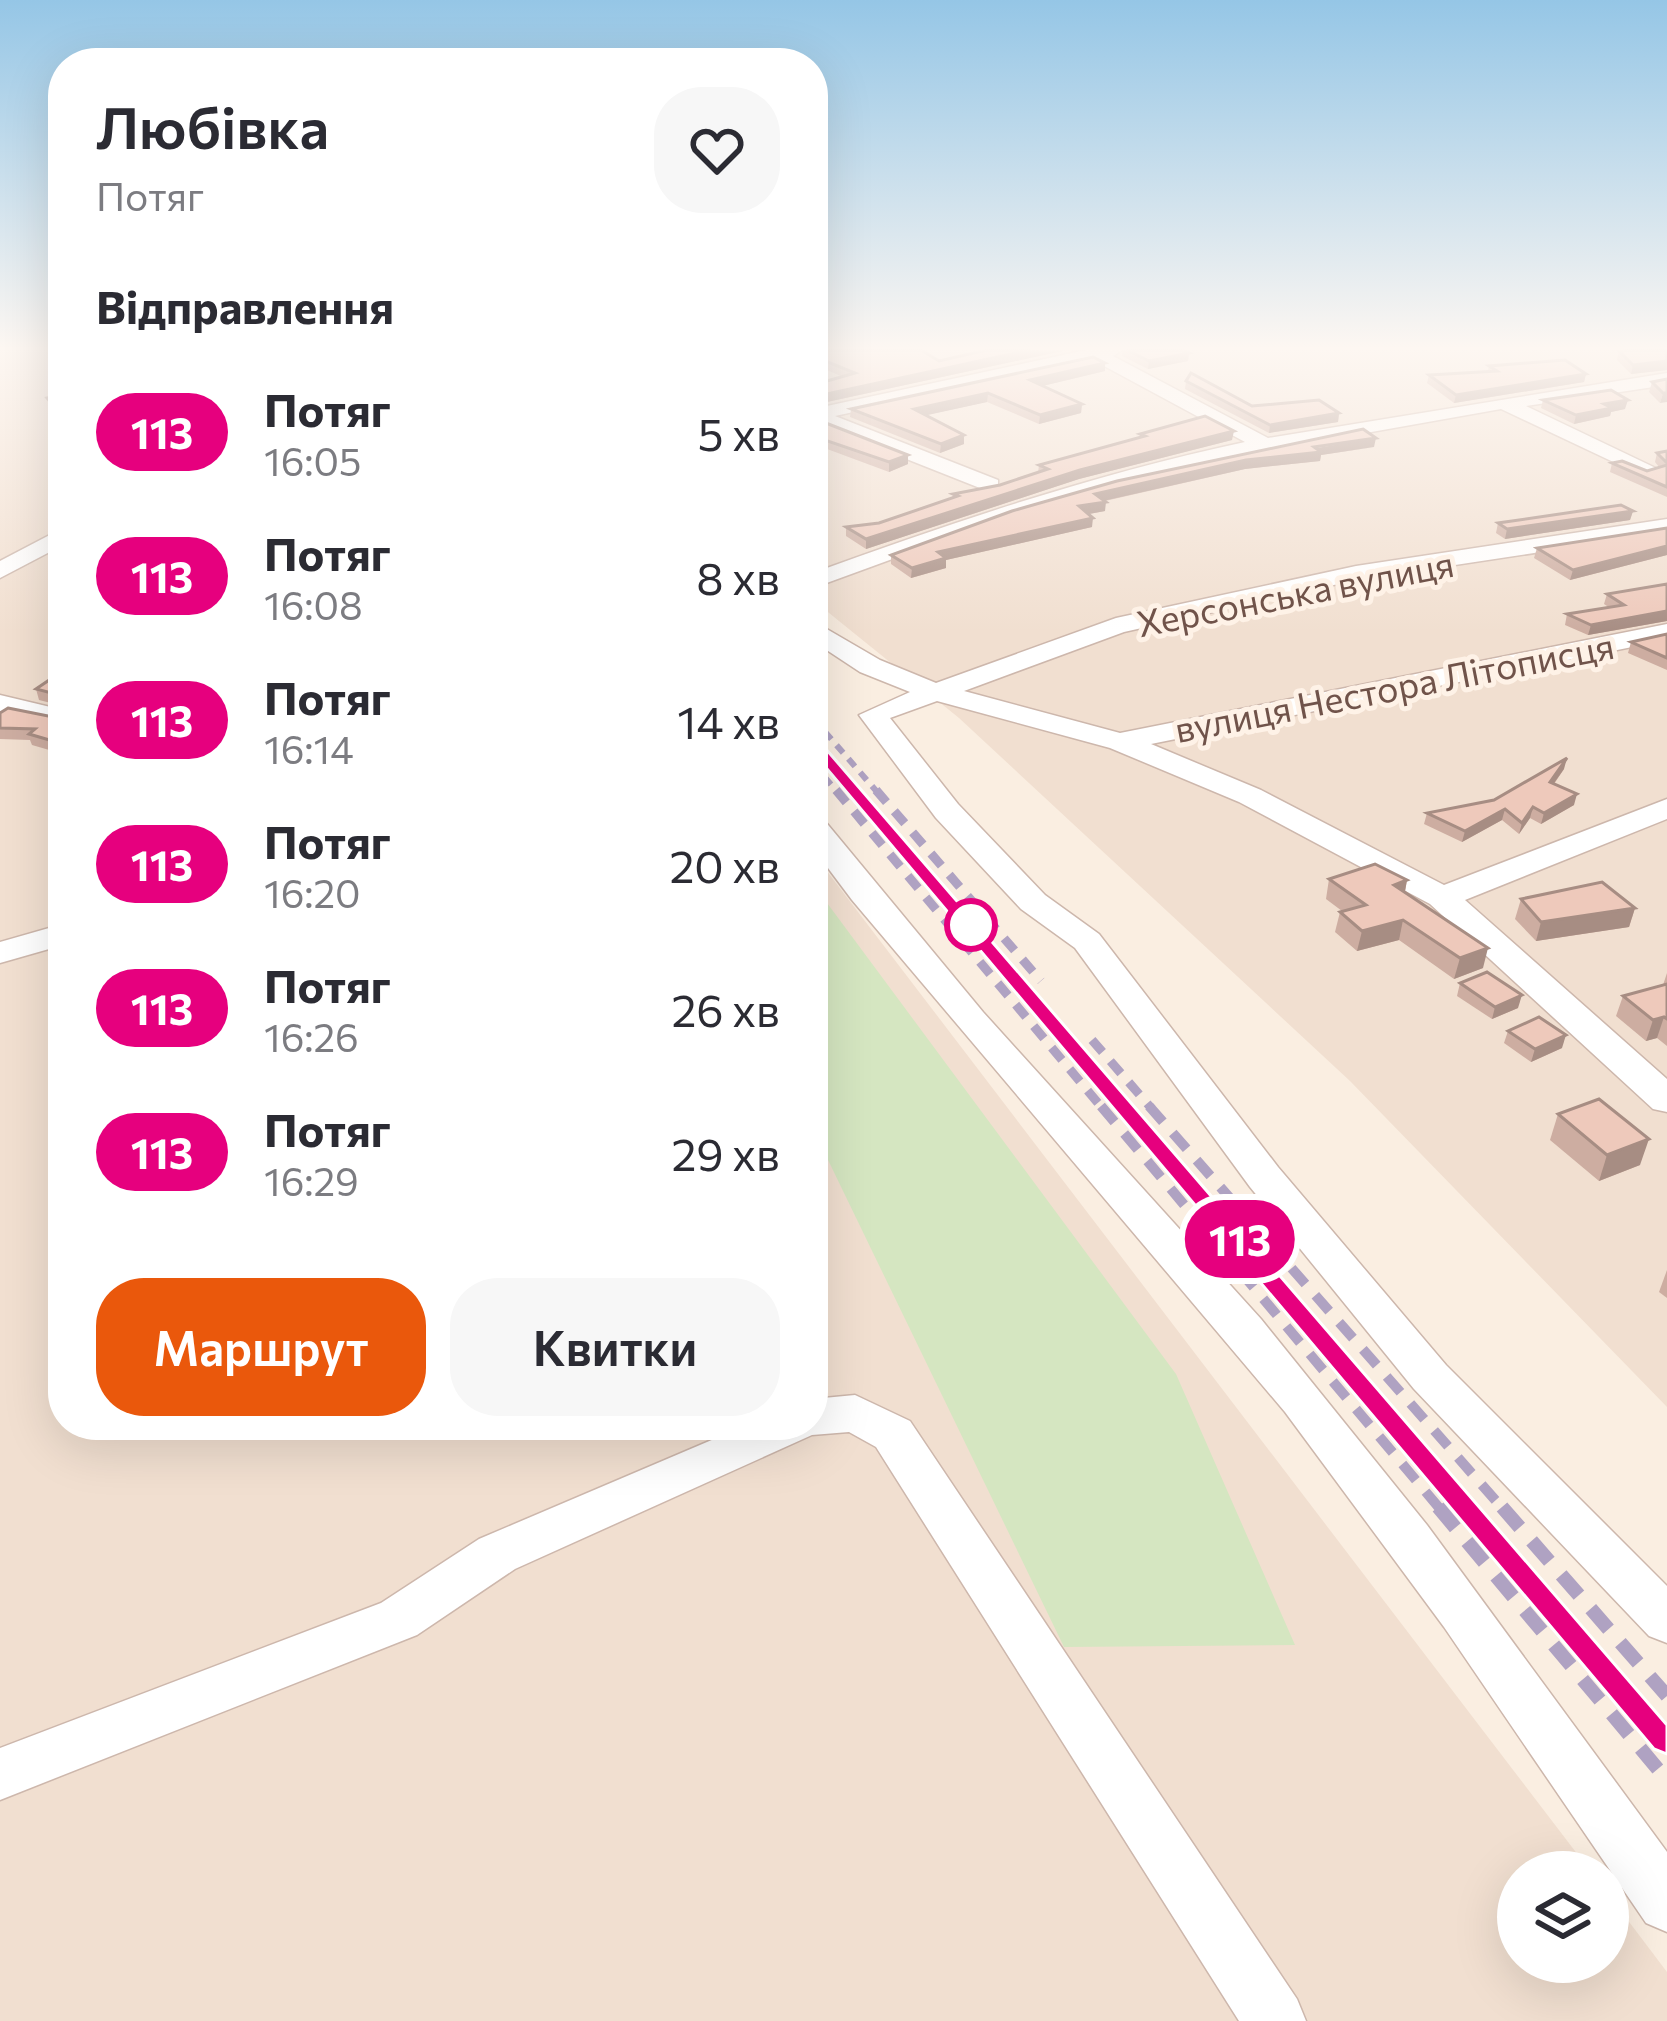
<!DOCTYPE html>
<html lang="uk">
<meta charset="utf-8">
<style>
:root{--surface:#fff;--page:#f7f7f7;--text:#2b2b33;--muted:#7c7c81;--accent:#ea580c}
body{margin:0;font-family:Commissioner,sans-serif;background:var(--page);color:var(--text);height:100vh;display:flex;flex-direction:column;font-size:45px;white-space:nowrap}
*{box-sizing:border-box;margin:0}
p{font-size:39px;color:var(--muted)}
.icon{flex:none;width:66px;height:66px;fill:none;stroke:currentColor;stroke-width:2;stroke-linecap:round;stroke-linejoin:round}
.map{position:relative;flex:1;overflow:hidden}
.details{position:absolute;left:48px;top:48px;width:780px;height:1392px;display:flex;flex-direction:column;background:var(--surface);border-radius:48px;box-shadow:0 12px 48px #0002}
.details>*{flex:none}
.badge{padding:0 24px;border-radius:39px;font-size:42px;line-height:78px}
.controls{position:absolute;left:1497px;top:1851px;display:grid;gap:24px}
.controls a{display:grid;place-items:center;width:132px;height:132px;border-radius:50%;background:var(--surface);box-shadow:0 12px 48px #0002;font-size:60px}
.map>.badge{position:absolute;translate:-50% -50%;box-shadow:0 0 0 6px #fff}
h2{padding:0 48px;font-size:45px;line-height:108px}
.round{display:grid;place-items:center;flex:none;width:126px;height:126px;border-radius:48px;background:var(--page)}
.summary{display:flex;align-items:center;justify-content:space-between;height:204px;padding:0 48px}
h1{font-size:57px;font-weight:600;line-height:90px}
.primary-button{display:flex;gap:24px;margin-top:auto;padding:24px 48px}
.primary-button a{flex:1;height:138px;border-radius:48px;background:var(--accent);color:#fff;font-size:48px;font-weight:600;line-height:138px;text-align:center}
.primary-button a+a{background:var(--page);color:var(--text)}
ul{padding:0;list-style:none}
li{display:flex;align-items:center;gap:36px;height:144px;padding:0 48px}
li div{flex:1}
li b{display:block;font-size:45px}
li em{font-style:normal}
li .badge{min-width:132px;font-weight:700;text-align:center}
.map>svg:first-child{display:block}
.residential{fill:#f1dfd0}
.green{fill:#d5e6c1}
.lines{fill:none;stroke-linecap:round;stroke-linejoin:round}
.minor-casing{stroke:#cdb7ac;stroke-width:3}
.minor{fill:#fff;fill-rule:evenodd}
.rail-far3{stroke:#afa2c2;stroke-width:6;stroke-dasharray:10 8;stroke-linecap:butt}
.rail-far2{stroke:#afa2c2;stroke-width:9;stroke-dasharray:16 12;stroke-linecap:butt}
.rail-far1{stroke:#afa2c2;stroke-width:10;stroke-dasharray:21 15;stroke-linecap:butt}
.rail{stroke:#afa2c2;stroke-width:14;stroke-dasharray:27 18;stroke-linecap:butt}
.wall{fill:#cdada1}
.shaded-wall{fill:#a78d83}
.building{fill:#eec9bb;stroke:#a78d83;stroke-width:3}
.line{fill:#e6007e;stroke:#fff;stroke-width:3}
.stop-dot{fill:#fff;stroke:#e6007e;stroke-width:6}
.labels{text-anchor:middle;dominant-baseline:central;stroke-width:10;stroke-linejoin:round;paint-order:stroke}
.far-street-label{font-size:36px;fill:#70534a;stroke:#fef2e7}
</style>
<div class="map">
<svg width="1667" height="2021" viewBox="0 0 1667 2021">
<rect width="100%" height="100%" fill="#faeee1"/>
<g class="residential">
<polygon points="0,350 63,350 63,1425 813,1425 813,853 1591,1872 1518,1872 1518,1962 1608,1962 1608,1894 1667,1972 1667,2021 0,2021"/>
<polygon points="813,350 1667,350 1667,1407 1350,1081 959,718 813,600"/>
</g>
<polygon class="green" points="813,884 1176,1374 1295,1645 1064,1647 813,1129"/>
<g class="lines">
<g class="minor-casing">
<g id="minor">
<path d="M1123 350 1113 356 1268 438 1667 373V385L1526 406 1662 471 1643 476 1501 409 1264 451 1115 486 1010 516 813 588V573C956 521 1096 474 1245 442L1093 360 835 416 998 480V490L990 492 813 422V409L1086 350Z"/>
<polygon points="1667,519 1667,533 1356,580 1124,632 964,691 1120,733 1667,624 1667,640 1151,744 1261,790 1444,885 1667,799 1667,819 1465,900 1667,1079 1667,1112 1653,1109 1430,904 1239,802 1110,748 937,701 890,718 958,804 1045,895 1099,934 1278,1167 1446,1365 1667,1586 1667,1643 1649,1636 1414,1389 1250,1187 1075,948 1021,909 936,818 859,715 910,692 860,672 813,641 813,621 880,660 936,683 1116,618 1356,566"/>
<polygon points="63,528 63,545 0,578 0,561"/>
<polygon points="0,695 63,710 63,726 0,711"/>
<polygon points="813,818 824,820 983,1012 1261,1319 1427,1525 1667,1852 1667,1932 1646,1923 1444,1627 1285,1412 852,900 813,848"/>
<polygon points="63,924 63,945 0,963 0,942"/>
<polygon points="855,1395 910,1421 1297,1999 1306,2021 1239,2021 876,1447 849,1432 812,1435 515,1569 417,1635 0,1800 0,1748 381,1603 479,1539 747,1425 813,1425 813,1399"/>
</g>
</g>
<use href="#minor" class="minor"/>
<g class="rail-far3">
<polyline points="813,718 878,793"/>
<polyline points="813,763 838,793"/>
</g>
<g class="rail-far2">
<polyline points="836,790 1103,1109"/>
<polyline points="876,790 1041,981"/>
<polyline points="1011,972 1128,1109"/>
<polyline points="1092,1040 1152,1109"/>
</g>
<g class="rail-far1">
<polyline points="1101,1106 1441,1510"/>
<polyline points="1126,1106 1473,1510"/>
<polyline points="1149,1106 1504,1510"/>
</g>
<g class="rail">
<polyline points="1438,1507 1667,1780"/>
<polyline points="1470,1507 1667,1737"/>
<polyline points="1502,1507 1667,1696"/>
</g>
</g>
<g class="wall">
<polygon points="813,350 939,361 1067,350 813,405 813,385 843,377 813,364"/>
<polygon points="1123,350 1187,350 1182,350 1189,353 1188,361 1148,369 1122,356"/>
<polygon points="1667,350 1667,370 1631,374 1617,360 1619,351"/>
<polygon points="1105,363 1105,371 1042,386 1082,404 1081,413 1039,424 987,402 926,415 964,435 964,444 940,453 850,417 851,409"/>
<polygon points="1489,366 1586,374 1584,382 1454,403 1427,383 1429,375 1488,371"/>
<polygon points="1667,379 1660,403 1649,392 1652,382"/>
<polygon points="1186,381 1252,406 1339,413 1338,422 1269,433 1185,389"/>
<polygon points="63,395 63,424 50,406 47,398"/>
<polygon points="1543,400 1625,409 1611,412 1610,416 1574,424 1541,408"/>
<polygon points="813,418 908,464 889,472 819,446"/>
<polygon points="1140,434 1232,440 1079,479 866,549 846,536 846,527 879,523 952,498 953,494 1000,485 1038,473 1039,465 1140,438"/>
<polygon points="1374,447 1321,455 1320,461 1245,469 1105,501 1105,511 1089,514 1092,527 946,560 946,568 911,578 891,564 891,555 1117,481"/>
<polygon points="1667,451 1667,497 1610,472 1612,463 1647,471 1659,467 1655,462 1657,453"/>
<polygon points="1633,511 1630,520 1505,539 1496,533 1498,523"/>
<polygon points="1667,528 1667,555 1570,580 1534,558 1537,548"/>
<polygon points="1667,584 1667,621 1588,635 1565,625 1567,614 1610,608 1604,604 1607,594"/>
<polygon points="1667,634 1667,670 1628,653 1631,642"/>
<polygon points="63,673 63,706 39,700 36,689"/>
<polygon points="63,710 63,754 32,745 30,740 0,739 0,713 63,719"/>
<polygon points="1564,769 1554,784 1574,805 1541,824 1530,818 1519,834 1502,820 1462,842 1424,824 1427,813 1494,800"/>
<polygon points="1329,879 1407,880 1405,892 1483,968 1454,979 1399,940 1357,951 1335,932 1340,912 1342,911 1326,899"/>
<polygon points="1521,899 1635,908 1629,927 1536,941 1515,919"/>
<polygon points="1667,973 1667,1046 1657,1038 1646,1041 1616,1016 1623,996 1663,985"/>
<polygon points="1460,983 1518,1008 1492,1019 1457,996"/>
<polygon points="1508,1031 1562,1048 1531,1062 1504,1043"/>
<polygon points="1558,1114 1640,1165 1599,1181 1550,1140"/>
<polygon points="1667,1270 1667,1298 1659,1292"/>
</g>
<g class="shaded-wall">
<polygon points="1030,350 1067,350 813,405 813,397"/>
<polygon points="1189,353 1188,361 1148,369 1149,361"/>
<polygon points="1667,361 1667,370 1631,374 1633,365"/>
<polygon points="1105,363 1105,371 1030,389 1030,380"/>
<polygon points="1586,374 1584,382 1454,403 1456,395"/>
<polygon points="988,393 987,402 914,418 914,409"/>
<polygon points="1663,393 1667,393 1667,402 1660,403"/>
<polygon points="1628,400 1625,409 1611,412 1610,416 1574,424 1576,415 1604,404"/>
<polygon points="1082,404 1081,413 1039,424 1040,415"/>
<polygon points="1339,413 1338,422 1269,433 1270,425"/>
<polygon points="1234,431 1232,440 1079,479 866,549 866,539 1080,470"/>
<polygon points="964,435 964,444 940,453 941,444"/>
<polygon points="819,438 819,446 813,448 813,439"/>
<polygon points="1376,438 1374,447 1321,455 1320,461 1245,469 1094,503 1095,494 1246,460"/>
<polygon points="908,455 908,464 889,472 889,462"/>
<polygon points="1106,502 1105,511 1078,516 1079,506"/>
<polygon points="1633,511 1630,520 1505,539 1507,529"/>
<polygon points="1093,518 1092,527 946,560 946,568 911,578 912,568 938,552"/>
<polygon points="1667,546 1667,555 1570,580 1573,570"/>
<polygon points="1667,611 1667,621 1588,635 1591,625"/>
<polygon points="1567,758 1564,769 1547,793 1550,782"/>
<polygon points="1577,794 1574,805 1541,824 1544,813"/>
<polygon points="1533,807 1530,818 1519,834 1522,823"/>
<polygon points="1505,809 1502,820 1462,842 1465,831"/>
<polygon points="1407,880 1403,901 1394,885"/>
<polygon points="1635,908 1629,927 1536,941 1541,922"/>
<polygon points="1403,920 1399,940 1357,951 1362,931"/>
<polygon points="1488,948 1483,968 1454,979 1460,958"/>
<polygon points="1522,995 1518,1008 1492,1019 1495,1007"/>
<polygon points="1664,1017 1657,1038 1646,1041 1653,1020"/>
<polygon points="1566,1035 1562,1048 1531,1062 1535,1049"/>
<polygon points="1649,1139 1640,1165 1599,1181 1607,1155"/>
</g>
<g class="building">
<polygon points="813,350 921,350 939,361 987,350 1030,350 813,397 813,385 855,373 813,356"/>
<polygon points="1127,350 1181,350 1189,353 1149,361"/>
<polygon points="1633,350 1667,350 1667,361 1633,365 1619,351"/>
<polygon points="1093,357 1105,363 1030,380 1082,404 1040,415 988,393 914,409 964,435 941,444 851,409"/>
<polygon points="1565,360 1586,374 1456,395 1429,375 1497,371 1489,366"/>
<polygon points="1191,373 1252,406 1319,400 1339,413 1270,425 1186,381"/>
<polygon points="1667,379 1667,393 1663,393 1652,382"/>
<polygon points="1611,390 1628,400 1604,404 1612,408 1576,415 1543,400"/>
<polygon points="63,395 63,417 47,398"/>
<polygon points="1205,416 1234,431 1080,470 866,539 846,527 879,523 958,496 953,494 1000,485 1048,469 1039,465 1145,436 1140,434"/>
<polygon points="813,418 908,455 889,462 819,438 813,439"/>
<polygon points="1363,429 1376,438 1314,447 1321,452 1246,460 1095,494 1106,502 1079,506 1093,518 938,552 946,558 912,568 891,555 1012,511 1117,481"/>
<polygon points="1667,451 1667,463 1657,453"/>
<polygon points="1622,461 1647,471 1667,465 1667,487 1612,463"/>
<polygon points="1621,505 1633,511 1507,529 1498,523"/>
<polygon points="1667,528 1667,546 1573,570 1537,548"/>
<polygon points="1667,584 1667,611 1591,625 1567,614 1624,605 1607,594"/>
<polygon points="1667,634 1667,658 1631,642"/>
<polygon points="61,672 63,673 63,696 36,689"/>
<polygon points="8,708 63,719 63,710 63,744 29,734 35,729 0,728 0,713"/>
<polygon points="1567,758 1550,782 1577,794 1544,813 1533,807 1522,823 1505,809 1465,831 1427,813 1494,800"/>
<polygon points="1375,864 1407,880 1394,885 1488,948 1460,958 1403,920 1362,931 1340,912 1366,905 1329,879"/>
<polygon points="1602,882 1635,908 1541,922 1521,899"/>
<polygon points="1487,972 1522,995 1495,1007 1460,983"/>
<polygon points="1667,984 1667,1019 1664,1017 1653,1020 1623,996"/>
<polygon points="1539,1017 1566,1035 1535,1049 1508,1031"/>
<polygon points="1599,1099 1649,1139 1607,1155 1558,1114"/>
</g>
<linearGradient id="sky" x2="0" y2="1"><stop stop-color="#95c6e6"/><stop offset="0.55" stop-color="#fdf7f2"/><stop offset="1" stop-color="#fdf7f2" stop-opacity="0"/></linearGradient>
<rect width="1667" height="633" fill="url(#sky)"/>
<polygon class="line" points="813,734 1667,1725 1667,1754 1654,1749 806,744 806,736"/>
<circle class="stop-dot" cx="971" cy="925" r="24"/>
<g class="labels">
<g class="far-street-label">
<text transform="translate(1295 592) rotate(-11)">Херсонська вулиця</text>
<text transform="translate(1394 686) rotate(-11)">вулиця Нестора Літописця</text>
</g>
</g>
</svg>
<div class="controls">
<a><svg class="icon" aria-label="layers" viewBox="0 0 24 24"><path d="M12 4l9 5-9 5-9-5zM3 14l9 5 9-5"/></svg></a>
</div>
<b class="badge" style="left:1240px;top:1239px;background:#e6007e;color:#fff">113</b>
<section class="details">
<div class="summary"><div><h1>Любівка</h1><p>Потяг</p></div><a class="round"><svg class="icon" aria-label="heart" viewBox="0 0 24 24"><path d="M12 20l-8-8c-3-5 5-10 8-4 3-6 11-1 8 4z"/></svg></a></div>
<h2>Відправлення</h2>
<ul>
<li><span class="badge" style="background:#e6007e;color:#fff">113</span><div><b>Потяг</b><p>16:05</p></div><em>5 хв</em></li>
<li><span class="badge" style="background:#e6007e;color:#fff">113</span><div><b>Потяг</b><p>16:08</p></div><em>8 хв</em></li>
<li><span class="badge" style="background:#e6007e;color:#fff">113</span><div><b>Потяг</b><p>16:14</p></div><em>14 хв</em></li>
<li><span class="badge" style="background:#e6007e;color:#fff">113</span><div><b>Потяг</b><p>16:20</p></div><em>20 хв</em></li>
<li><span class="badge" style="background:#e6007e;color:#fff">113</span><div><b>Потяг</b><p>16:26</p></div><em>26 хв</em></li>
<li><span class="badge" style="background:#e6007e;color:#fff">113</span><div><b>Потяг</b><p>16:29</p></div><em>29 хв</em></li>
</ul>
<div class="primary-button"><a>Маршрут</a><a>Квитки</a></div>
</section>
</div>
